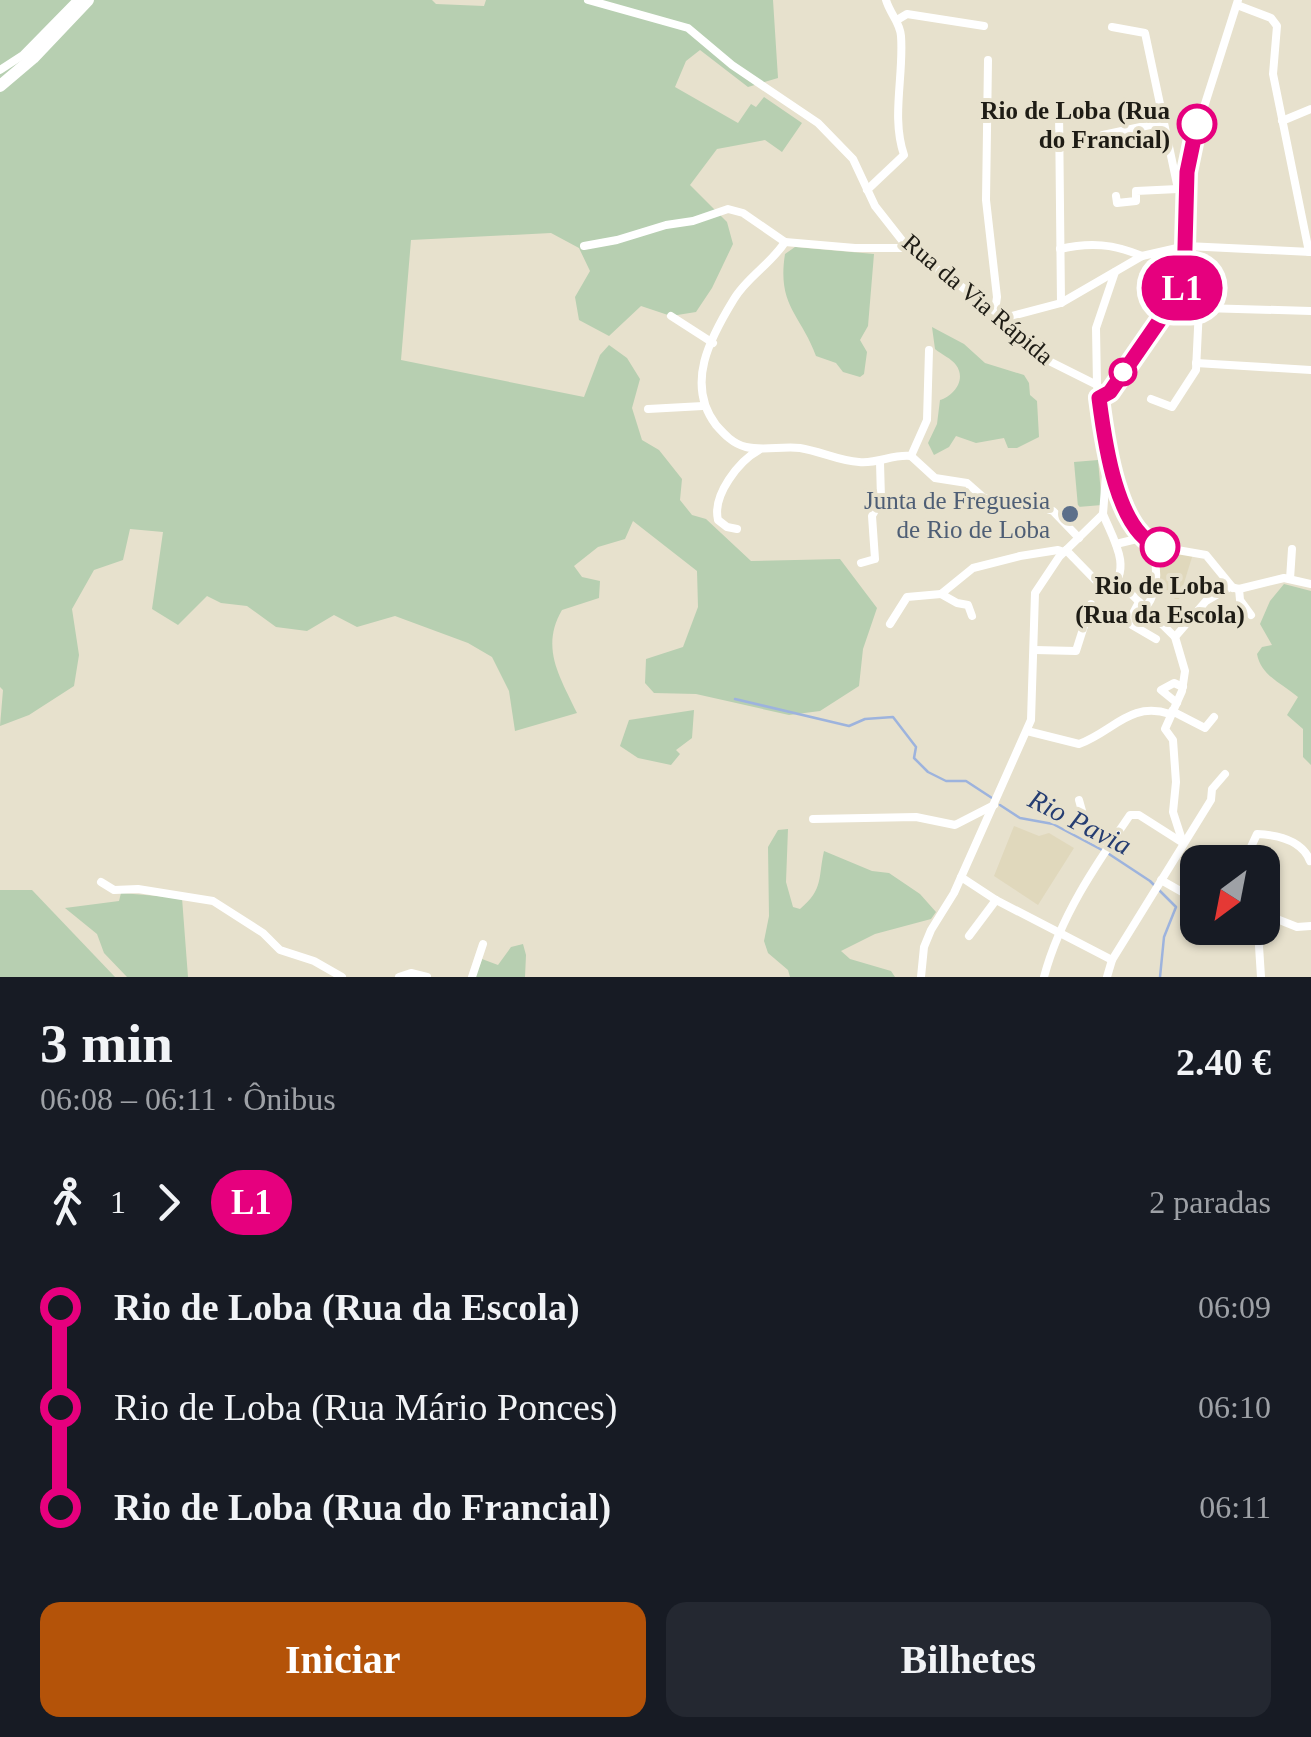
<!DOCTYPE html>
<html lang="pt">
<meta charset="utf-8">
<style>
:root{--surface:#171b24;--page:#242831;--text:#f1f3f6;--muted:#9ea1a6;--accent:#b45309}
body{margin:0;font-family:"Times New Roman",serif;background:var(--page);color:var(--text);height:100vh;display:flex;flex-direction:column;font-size:38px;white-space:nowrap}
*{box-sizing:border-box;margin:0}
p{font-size:32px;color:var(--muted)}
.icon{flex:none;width:55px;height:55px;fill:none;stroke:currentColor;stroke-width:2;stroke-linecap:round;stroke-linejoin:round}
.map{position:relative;height:977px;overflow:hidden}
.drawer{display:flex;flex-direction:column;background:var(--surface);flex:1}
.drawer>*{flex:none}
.badge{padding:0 20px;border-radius:32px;font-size:35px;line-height:65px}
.needle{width:65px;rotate:212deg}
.fabs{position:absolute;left:1180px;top:845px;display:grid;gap:20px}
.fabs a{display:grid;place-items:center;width:100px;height:100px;border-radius:20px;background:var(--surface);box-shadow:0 2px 8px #0004;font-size:50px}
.map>.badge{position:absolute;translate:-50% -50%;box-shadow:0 0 0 5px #fff}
.legs{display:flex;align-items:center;gap:15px;height:110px;padding:0 40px;font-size:32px}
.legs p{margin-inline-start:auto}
.headline{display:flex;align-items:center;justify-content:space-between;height:170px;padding:0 40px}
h1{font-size:55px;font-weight:700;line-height:75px}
.cta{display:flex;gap:20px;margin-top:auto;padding:20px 40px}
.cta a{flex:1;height:115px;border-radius:20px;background:var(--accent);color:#fff;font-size:40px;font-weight:700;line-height:115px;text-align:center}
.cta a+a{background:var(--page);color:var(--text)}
ul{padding:0 40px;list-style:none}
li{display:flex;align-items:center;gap:35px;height:100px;font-size:38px}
li i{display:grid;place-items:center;width:15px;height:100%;margin:0 12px;background:currentColor}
li i::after{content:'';width:25px;height:25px;margin:-12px;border:8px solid;border-radius:50%;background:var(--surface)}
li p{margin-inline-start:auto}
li:first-child i{background:linear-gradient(#0000 50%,currentColor 0)}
li:last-child i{background:linear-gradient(currentColor 50%,#0000 0)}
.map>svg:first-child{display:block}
.built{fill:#e0d8bc}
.green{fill:#b7cfb1}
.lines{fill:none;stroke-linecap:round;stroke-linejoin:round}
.stream{stroke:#9db3dd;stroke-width:2.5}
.minor{stroke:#fff;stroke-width:8}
.highway{stroke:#fff;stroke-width:12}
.line-1-casing{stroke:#fff;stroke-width:22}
.line-1{stroke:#e6007e;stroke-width:15}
.stop-1-dot{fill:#fff;stroke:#e6007e;stroke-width:5}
.service-dot{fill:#5c6f8a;stroke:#e7e1cd;stroke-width:4}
.labels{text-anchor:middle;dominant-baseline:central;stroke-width:8;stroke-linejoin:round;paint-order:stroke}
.stop-label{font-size:25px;font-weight:bold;fill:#1e1c15;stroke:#e7e1cd;text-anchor:end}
.street-label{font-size:25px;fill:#1e1c15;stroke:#e7e1cd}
.service-label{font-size:25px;fill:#4e5e75;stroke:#e7e1cd;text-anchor:end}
.water-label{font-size:28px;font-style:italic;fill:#253d72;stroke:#e7e1cd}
</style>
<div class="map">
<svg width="1311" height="977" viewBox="0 0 1311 977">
<rect width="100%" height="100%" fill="#e7e1cd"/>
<g class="built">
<polygon points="1162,551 1193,554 1179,599 1175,599 1158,581 1155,558"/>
<polygon points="1014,826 1039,836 1049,833 1074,848 1038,905 994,876"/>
</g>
<g class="green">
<path d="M0 0H432L436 4 484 6 486 0H773L778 78 748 87 700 50 686 61 675 87 738 123 751 104 756 107 764 97 802 123 782 152 765 140 717 149 690 185 727 222 733 244 712 288 696 312 671 316 641 306 609 336 579 320 575 297 590 271 579 248 551 233 411 240 401 360 584 397 600 355 609 345 627 358 640 379 632 408 642 440 659 450 682 479 680 500 692 515 706 519 751 561 840 559 877 608 863 649 859 686 820 711 789 715 696 694 654 693 645 683 646 659 683 647 698 607 697 571 633 521 625 539 598 547 574 566 582 577 600 581 599 598 562 610C540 648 560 677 577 713L515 731 509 691 492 657 468 643 395 616 357 627 334 615 307 631 276 627 247 606 221 603 207 596 178 625 152 609 163 532 130 529 123 560 94 570 72 609 79 655 74 686 29 715 0 726 3 690 0 687Z"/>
<path d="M795 247 874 254 868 326 860 340 867 352 864 374 860 377 843 372 836 363 816 356C800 313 777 306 785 254Z"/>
<path d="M932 327 964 344 985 363 1024 375 1029 383 1030 395 1037 401 1039 437 1017 448H1008L1004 438 976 443 956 436 949 447 934 455 928 443 937 424 940 400C953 396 967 380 956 365 952 359 941 354 935 349Z"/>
<polygon points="1098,460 1102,505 1078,507 1074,462"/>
<path d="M1284 584 1311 591V765L1303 757V729L1287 715 1298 697C1283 684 1261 676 1257 654L1262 647 1272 645 1260 624 1270 601Z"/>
<polygon points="694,710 692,738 676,750 680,754 671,765 638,758 620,746 629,720"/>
<path d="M788 829 786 882 793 907 800 909C824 889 818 877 824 851L872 871 889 873 920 894 936 912 931 919 875 934 841 951 850 959 891 971 895 977H790L788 970 768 953 764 941 769 916 768 847 778 830Z"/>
<polygon points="0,890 32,890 115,977 0,977"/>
<polygon points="121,893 182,898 188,977 127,977 104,953 97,934 65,908 119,901"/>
<polygon points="523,944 526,955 525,977 475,977 482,959 498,965 511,947"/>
</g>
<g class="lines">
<g class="stream">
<polyline points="735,699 849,726 865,719 893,717 916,747 914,758 928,772 946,781 966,781 992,798"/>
<polyline points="1000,805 1020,818 1053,824 1102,850"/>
<polyline points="1109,854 1150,881 1176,907 1164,937 1160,977"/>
</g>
<g class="minor">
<polyline points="588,0 688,28 732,65 818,123 853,159 875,206 908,248 995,311 1051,362 1097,385"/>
<polyline points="1237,5 1271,18 1277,26 1273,74 1309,252"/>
<polyline points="897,20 907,14 984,26"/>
<polyline points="1112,27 1145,33 1178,189 1186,189"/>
<polyline points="988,60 986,200 997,297 995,311"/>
<polyline points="0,70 23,55 77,0"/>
<polyline points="1059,110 1061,303"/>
<polyline points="1282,121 1311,109"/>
<polyline points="1103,135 1164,122"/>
<path d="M867 190 904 155C891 117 904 76 901 36 900 22 890 14 886 0"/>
<polyline points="1116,196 1117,203 1136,201 1136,191 1178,189"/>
<path d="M785 242C771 264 747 277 734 299 710 338 685 384 716 425 724 434 733 444 746 447 763 451 782 446 800 448 820 451 839 461 859 462 878 464 892 454 911 456L935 478 967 483 984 498 1038 506 1053 511 1079 538"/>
<polyline points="785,242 855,248 908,248"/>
<polyline points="584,246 617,240 666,225 693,221 728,209 743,213 785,242"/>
<path d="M1060 249C1090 242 1114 244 1142 256"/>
<polyline points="1115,272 1096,328 1097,385 1107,461 1113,479 1141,538 1154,546 1206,555 1233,588"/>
<polyline points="1168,307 1311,311"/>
<polyline points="1183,308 1190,151 1238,0"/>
<polyline points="671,316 713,343"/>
<polyline points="1004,318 1061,303 1142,256 1186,246 1311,252"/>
<polyline points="1196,363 1311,370"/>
<polyline points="1099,398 1109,392 1184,285"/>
<polyline points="1151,399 1172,407 1196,370 1199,308"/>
<polyline points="648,409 703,406"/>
<polyline points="911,456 927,420 929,350"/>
<path d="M737 529 727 527 718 520C712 495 739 461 759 450"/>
<polyline points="1116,544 1141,538"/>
<path d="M1066 550 1103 588 1109 589C1134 570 1112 537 1103 514"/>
<polyline points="861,563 875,559 872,516 881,499 880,462"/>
<polyline points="1290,579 1292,549"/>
<polyline points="1118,581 1175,637 1185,671 1182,691 1165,729 1173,740 1176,782 1173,812 1183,843"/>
<polyline points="1239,589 1240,600 1251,615"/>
<polyline points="941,594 957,603 968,605 972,616"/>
<path d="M1146 607C1160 588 1159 562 1147 542"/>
<polyline points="1131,618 1132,625 1156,639"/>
<polyline points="1119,623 1130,619 1139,602"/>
<polyline points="890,624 907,597 941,594 973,568 1020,556 1058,550 1064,552"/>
<polyline points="1175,637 1206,601 1230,587 1239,589 1284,578 1311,584"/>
<polyline points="1035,650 1076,651 1091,604"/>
<polyline points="1177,703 1161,690 1174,683 1183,687"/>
<polyline points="1172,711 1205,728 1214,717"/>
<path d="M1027 731 1079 744C1114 731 1130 701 1170 714"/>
<polyline points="1079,800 1088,832 1110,846"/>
<polyline points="813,819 916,817 955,825 994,805"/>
<path d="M1244 862 1257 834C1278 835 1302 840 1310 861"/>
<polyline points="961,877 996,900 1112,960"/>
<polyline points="1161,880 1198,901"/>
<polyline points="101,882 114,890 138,889 213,901 263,933 280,950 314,961 342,977"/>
<polyline points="1262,913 1297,927 1311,926"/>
<polyline points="969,936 996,900"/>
<polyline points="399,977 411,973 427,977"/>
<polyline points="472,977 483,944"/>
<polyline points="921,977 924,947 931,930 954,893 1031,720 1035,593 1059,557 1103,514 1107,461"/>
<path d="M1044 977C1060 917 1095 866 1130 815H1139L1183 843"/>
<polyline points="1107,977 1112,960 1211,800 1212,789 1225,774"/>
<polyline points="1261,977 1259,946 1268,915"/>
</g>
<polyline class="highway" points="0,86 33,58 88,0"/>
</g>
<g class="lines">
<g class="line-1-casing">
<path id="line-1" d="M1160 547C1116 534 1104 437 1099 398L1110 392 1184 285 1187 172 1197 124"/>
</g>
<use href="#line-1" class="line-1"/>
</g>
<g class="stop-1-dot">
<circle cx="1197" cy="124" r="18"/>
<circle cx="1123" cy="372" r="12"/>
<circle cx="1160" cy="547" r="18"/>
</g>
<circle class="service-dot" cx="1070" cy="514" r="10"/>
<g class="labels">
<g class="stop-label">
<text x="1170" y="110">Rio de Loba (Rua<tspan x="1170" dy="29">do Francial)</tspan></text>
<text x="1160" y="585" text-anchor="middle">Rio de Loba<tspan x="1160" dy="29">(Rua da Escola)</tspan></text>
</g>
<g class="street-label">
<text transform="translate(978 299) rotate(40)">Rua da Via Rápida</text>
</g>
<g class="service-label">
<text x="1050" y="500">Junta de Freguesia<tspan x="1050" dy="29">de Rio de Loba</tspan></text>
</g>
<g class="water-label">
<text transform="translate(1080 822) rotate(27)">Rio Pavia</text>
</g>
</g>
</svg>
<div class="fabs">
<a><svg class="needle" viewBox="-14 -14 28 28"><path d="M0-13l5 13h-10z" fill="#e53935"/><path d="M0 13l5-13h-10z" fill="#9ea1a6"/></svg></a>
</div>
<b class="badge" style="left:1182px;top:288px;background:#e6007e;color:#fff">L1</b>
</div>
<section class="drawer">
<div class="headline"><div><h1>3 min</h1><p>06:08 – 06:11 · Ônibus</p></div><b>2.40 €</b></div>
<div class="legs"><svg class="icon" aria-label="walk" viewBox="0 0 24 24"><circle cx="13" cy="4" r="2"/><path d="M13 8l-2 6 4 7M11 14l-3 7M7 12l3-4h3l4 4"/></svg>1<svg class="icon" aria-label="forward" viewBox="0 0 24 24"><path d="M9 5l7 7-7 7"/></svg><b class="badge" style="background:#e6007e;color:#fff">L1</b><p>2 paradas</p></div>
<ul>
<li><i style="color:#e6007e"></i><b>Rio de Loba (Rua da Escola)</b><p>06:09</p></li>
<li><i style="color:#e6007e"></i><span>Rio de Loba (Rua Mário Ponces)</span><p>06:10</p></li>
<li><i style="color:#e6007e"></i><b>Rio de Loba (Rua do Francial)</b><p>06:11</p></li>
</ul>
<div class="cta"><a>Iniciar</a><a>Bilhetes</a></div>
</section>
